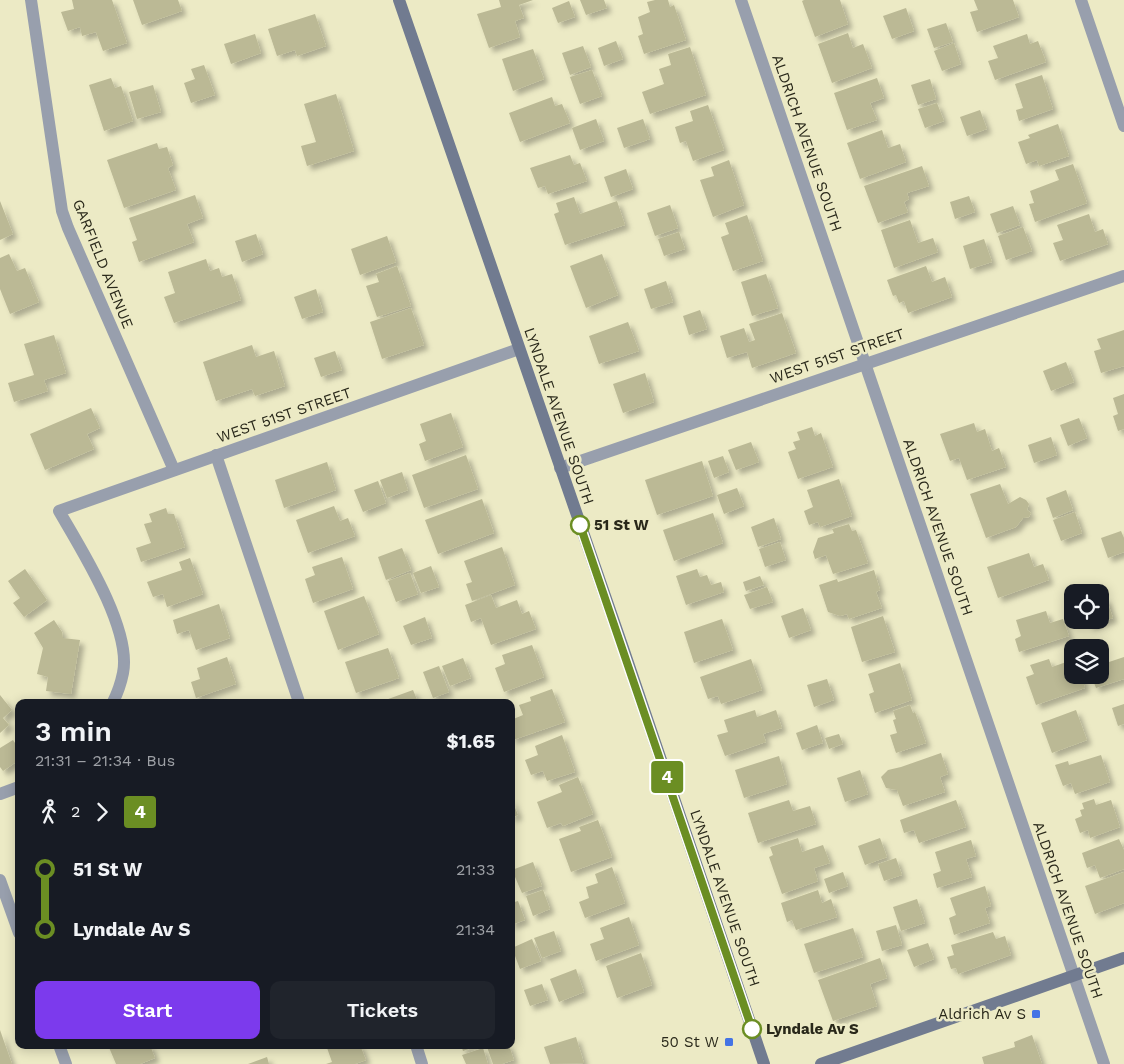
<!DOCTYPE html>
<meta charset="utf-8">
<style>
:root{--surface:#171b24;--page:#20242c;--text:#f1f3f6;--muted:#9ea1a6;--accent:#7c3aed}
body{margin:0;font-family:"Work Sans",sans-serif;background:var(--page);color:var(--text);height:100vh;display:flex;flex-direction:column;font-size:19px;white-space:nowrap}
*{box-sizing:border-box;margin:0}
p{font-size:16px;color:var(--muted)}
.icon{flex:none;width:28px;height:28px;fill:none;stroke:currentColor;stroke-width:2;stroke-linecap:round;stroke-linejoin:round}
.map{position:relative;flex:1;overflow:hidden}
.drawer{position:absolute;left:15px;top:699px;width:500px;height:350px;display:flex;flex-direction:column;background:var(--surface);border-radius:10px;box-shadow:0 2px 12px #0003}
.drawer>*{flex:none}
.badge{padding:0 10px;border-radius:4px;font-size:18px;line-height:32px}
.buttons{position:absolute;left:1064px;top:584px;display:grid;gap:10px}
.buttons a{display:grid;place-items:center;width:45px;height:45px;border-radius:10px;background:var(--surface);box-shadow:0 2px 12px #0003;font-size:25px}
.map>.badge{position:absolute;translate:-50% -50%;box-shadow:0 0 0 2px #fff}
.legs{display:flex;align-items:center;gap:8px;height:55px;padding:0 20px;font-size:16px}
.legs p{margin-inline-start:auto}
.summary{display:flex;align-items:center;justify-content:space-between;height:85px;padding:0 20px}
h1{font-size:28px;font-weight:600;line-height:38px}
.action{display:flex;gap:10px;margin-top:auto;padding:10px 20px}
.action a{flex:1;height:58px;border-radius:10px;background:var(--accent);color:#fff;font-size:20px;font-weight:600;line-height:58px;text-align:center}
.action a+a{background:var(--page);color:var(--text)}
ul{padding:0 20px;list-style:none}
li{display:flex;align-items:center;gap:18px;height:60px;font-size:19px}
li i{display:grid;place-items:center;width:8px;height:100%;margin:0 6px;background:currentColor}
li i::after{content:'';width:12px;height:12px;margin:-6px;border:4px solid;border-radius:50%;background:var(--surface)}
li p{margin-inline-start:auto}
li:first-child i{background:linear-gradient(#0000 50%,currentColor 0)}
li:last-child i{background:linear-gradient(currentColor 50%,#0000 0)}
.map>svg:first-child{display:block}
.building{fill:#bbb995;filter:url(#shadow)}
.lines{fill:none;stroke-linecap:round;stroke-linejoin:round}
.minor{stroke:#989fad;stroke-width:12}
.secondary{stroke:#717b90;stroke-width:12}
.line-1-casing{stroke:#fff;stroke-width:11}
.line-1{stroke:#6b8e23;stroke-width:8}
.stop-1-dot{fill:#fff;stroke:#6b8e23;stroke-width:2.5}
.poi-dot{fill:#4474e5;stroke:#eceac5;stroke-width:2}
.labels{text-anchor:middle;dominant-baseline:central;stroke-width:5;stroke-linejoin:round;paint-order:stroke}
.street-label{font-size:15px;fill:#29281a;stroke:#eceac5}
.stop-label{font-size:15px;font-weight:bold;fill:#29281a;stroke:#eceac5;text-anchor:start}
.poi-label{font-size:15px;fill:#29281a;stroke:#eceac5;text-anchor:end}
</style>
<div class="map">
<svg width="1124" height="1064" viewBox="0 0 1124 1064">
<defs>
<filter id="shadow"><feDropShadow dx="4.5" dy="4.5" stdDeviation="2.5" flood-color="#0004"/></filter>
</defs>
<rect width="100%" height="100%" fill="#eceac5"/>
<g class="building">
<polygon points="72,0 112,0 127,43 103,51 96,32 82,36 80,27 68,31 61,12 74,9"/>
<polygon points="133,0 178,0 182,11 142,25"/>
<polygon points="499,0 533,0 519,5 524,18 515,21 520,37 489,48 477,14 501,7"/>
<polygon points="580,0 604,0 607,8 586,15"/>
<polygon points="655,0 668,0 670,7 674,5 686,40 644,54 638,36 643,34 638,17 650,12 647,2"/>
<polygon points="804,0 840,0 848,24 815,37 802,1"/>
<polygon points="974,0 1013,0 1019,17 977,32 970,12 978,10"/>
<polygon points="569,1 575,17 558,23 552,8"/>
<polygon points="906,8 914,31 892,39 883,16"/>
<polygon points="315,14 326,46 297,56 295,50 277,56 268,29"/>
<polygon points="946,23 953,42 934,48 927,29"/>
<polygon points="848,33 853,48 863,44 872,68 832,83 818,44"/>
<polygon points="255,34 261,53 231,64 224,44"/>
<polygon points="1027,34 1030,44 1038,41 1046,62 995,80 988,61 998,58 993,46"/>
<polygon points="616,41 623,59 604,66 598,48"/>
<polygon points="954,43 961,64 942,71 934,51"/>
<polygon points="583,46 591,67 570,75 562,53"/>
<polygon points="690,47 706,95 650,114 642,92 664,84 659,69 671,65 668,54"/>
<polygon points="533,49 544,79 513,91 502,59"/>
<polygon points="204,65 215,95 191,103 184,83 195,79 191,69"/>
<polygon points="592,70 602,96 580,104 570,77"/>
<polygon points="1042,75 1053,109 1019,121 1016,110 1023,108 1015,84"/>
<polygon points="111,78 115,88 121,86 133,121 104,131 89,85"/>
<polygon points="877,78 884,98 870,103 877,120 847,130 834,93"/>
<polygon points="930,79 936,99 918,105 911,85"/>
<polygon points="153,85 161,112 137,119 129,92"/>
<polygon points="336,94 354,151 307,166 301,146 316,142 304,104"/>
<polygon points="552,97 555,106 562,104 570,123 520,142 509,113"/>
<polygon points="937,103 944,121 925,128 918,109"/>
<polygon points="708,105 724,150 693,161 686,141 680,143 675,127 693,121 690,111"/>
<polygon points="980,110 987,129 967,136 960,117"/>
<polygon points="596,119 604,141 580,150 572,128"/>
<polygon points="643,119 650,139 624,148 617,128"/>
<polygon points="1058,124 1069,156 1039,166 1037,160 1026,164 1018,142 1030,138 1028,135"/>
<polygon points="882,130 888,148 900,144 906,162 860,179 847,143"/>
<polygon points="157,143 159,149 167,147 173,165 168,168 176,190 124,208 107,160"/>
<polygon points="570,155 574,165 580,163 587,181 548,194 545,186 538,188 530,168"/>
<polygon points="729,160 744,205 713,217 700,180 714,176 711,167"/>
<polygon points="1073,164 1087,203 1035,222 1029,204 1034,203 1030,191 1059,180 1055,170"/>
<polygon points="922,166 929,186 907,193 909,199 904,202 908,212 878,223 864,186"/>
<polygon points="626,169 633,189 611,197 604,177"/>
<polygon points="195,195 203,218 187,224 194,242 139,262 132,242 137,240 129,218"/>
<polygon points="969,196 975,212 955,219 950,202"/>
<polygon points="574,197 580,214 617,201 625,225 565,245 554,214 559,212 556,203"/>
<polygon points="0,201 13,234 0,240"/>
<polygon points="670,205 678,228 655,236 647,213"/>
<polygon points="1013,206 1020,225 997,233 990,214"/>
<polygon points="1089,214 1095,232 1103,229 1108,244 1060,261 1053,243 1063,240 1057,225"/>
<polygon points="747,215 763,261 733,271 721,237 729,234 725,223"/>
<polygon points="910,220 918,243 933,238 938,252 894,268 881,230"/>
<polygon points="1023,227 1032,251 1006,260 998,236"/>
<polygon points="679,232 685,249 664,256 658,239"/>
<polygon points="256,234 263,254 242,262 235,241"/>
<polygon points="387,236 396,262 360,275 351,249"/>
<polygon points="984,239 992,262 970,269 963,246"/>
<polygon points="9,254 17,271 25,268 39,302 10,314 0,289 0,258"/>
<polygon points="602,254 618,295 586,308 570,266"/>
<polygon points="206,259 210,271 219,268 222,277 232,274 241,300 174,323 164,297 175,293 168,272"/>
<polygon points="397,266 411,306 377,317 366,286 379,282 376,274"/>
<polygon points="926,266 932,282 945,277 952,297 908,313 904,301 899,303 896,295 893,296 887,280"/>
<polygon points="766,274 778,308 752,316 741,282"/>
<polygon points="666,281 673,302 651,309 644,289"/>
<polygon points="316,289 323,312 302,319 294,297"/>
<polygon points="411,308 424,345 382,359 370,322"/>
<polygon points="700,310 707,329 689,335 683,316"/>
<polygon points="782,313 796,353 752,368 747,352 727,358 720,336 744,328 749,342 755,340 749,324"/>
<polygon points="628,322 639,351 599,364 589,336"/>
<polygon points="1124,330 1124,366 1101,373 1094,351 1101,349 1097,339"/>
<polygon points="54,335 66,373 44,380 48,391 14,402 8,383 34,375 24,344"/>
<polygon points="252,345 256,357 274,351 285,386 255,396 252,389 216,401 203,362"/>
<polygon points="335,351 342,370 321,377 314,358"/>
<polygon points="1066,362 1074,382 1051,391 1043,371"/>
<polygon points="645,373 654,402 623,413 613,384"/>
<polygon points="1124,394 1124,429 1118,431 1113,416 1118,414 1113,398"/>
<polygon points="91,408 100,428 87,434 94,449 45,470 30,434"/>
<polygon points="451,413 463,447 425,461 419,444 426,441 420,424"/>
<polygon points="1079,418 1087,438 1068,446 1060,425"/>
<polygon points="974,423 977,432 985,429 992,451 999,448 1006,467 967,480 959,458 950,461 940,434"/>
<polygon points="812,427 815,436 821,433 833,467 798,479 788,452 796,449 793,442 800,440 797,432"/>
<polygon points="1051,437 1057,455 1034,463 1028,445"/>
<polygon points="751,442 759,462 736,470 728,450"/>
<polygon points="466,455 478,489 424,508 412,475"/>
<polygon points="723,456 729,472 714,478 708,461"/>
<polygon points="702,461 713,496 657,515 645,480"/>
<polygon points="327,462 336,490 284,508 275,480"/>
<polygon points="402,472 408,490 387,498 380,480"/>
<polygon points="839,479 852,516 820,527 818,522 809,525 804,511 813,507 807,490"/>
<polygon points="378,481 386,503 363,512 354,490"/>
<polygon points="1000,484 1008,504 1020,497 1026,500 1029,504 1027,510 1031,513 1029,517 1023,518 1016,527 986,538 970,494"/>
<polygon points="737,488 744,506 724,514 717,495"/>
<polygon points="1066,490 1073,510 1053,518 1046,498"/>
<polygon points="482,499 494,533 438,554 425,520"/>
<polygon points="334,506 340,521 348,518 355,536 308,553 296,520"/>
<polygon points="166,508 168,514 174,514 185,547 141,562 136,548 151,543 144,524 152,522 149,514"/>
<polygon points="1075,512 1082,533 1061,541 1053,520"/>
<polygon points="713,513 723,543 674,561 663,530"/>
<polygon points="774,518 781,539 758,547 751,527"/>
<polygon points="849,524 852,531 856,530 868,563 833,574 826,555 815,559 813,552 818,538 834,533 832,529"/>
<polygon points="1121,531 1124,538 1124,552 1108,558 1101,538"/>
<polygon points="780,542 786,560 765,567 759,549"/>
<polygon points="502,547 515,585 472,601 466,584 472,582 464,561"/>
<polygon points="402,548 411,570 386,580 378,557"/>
<polygon points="1029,553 1034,567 1043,564 1049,580 998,598 987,567"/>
<polygon points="342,557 353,589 313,603 305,579 315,575 312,567"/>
<polygon points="190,558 203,594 167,607 163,594 153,597 147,582 182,570 179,562"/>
<polygon points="431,566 439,587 421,593 413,573"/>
<polygon points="25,569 47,600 24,617 13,603 20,598 8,581"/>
<polygon points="697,569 700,577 707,575 711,585 721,582 724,592 686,605 676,576"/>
<polygon points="874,570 880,590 876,592 882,608 849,619 847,614 840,616 828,612 819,585 837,579 838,582"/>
<polygon points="410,573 418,594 396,602 388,581"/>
<polygon points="760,576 764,585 746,591 743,582"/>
<polygon points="767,587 773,602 750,609 744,595"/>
<polygon points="491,595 496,608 517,600 522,614 529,611 536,629 491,645 481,618 471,622 465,605"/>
<polygon points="364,596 379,634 338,650 324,611"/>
<polygon points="1106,598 1113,618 1090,626 1088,620 1100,620 1100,600"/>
<polygon points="219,604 230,638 196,650 189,630 177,634 173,620"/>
<polygon points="803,608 811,630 789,638 781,616"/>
<polygon points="1046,611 1050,623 1063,619 1069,636 1019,652 1015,639 1021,636 1016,620"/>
<polygon points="883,616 895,652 862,662 851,627"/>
<polygon points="425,617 432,638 411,645 403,626"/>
<polygon points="722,619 733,650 694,663 684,632"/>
<polygon points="54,620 62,632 63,638 80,640 71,694 46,691 48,677 37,674 43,648 34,633"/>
<polygon points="532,645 544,677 504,692 495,668 505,664 502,655"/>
<polygon points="388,648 399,678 356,693 345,662"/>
<polygon points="227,657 236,684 196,698 191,682 200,679 197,668"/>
<polygon points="1124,657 1124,679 1096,688 1091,675 1100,675 1100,665"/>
<polygon points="463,658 471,678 450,686 442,666"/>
<polygon points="751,659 762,690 721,704 718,696 708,699 700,677"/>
<polygon points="1049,659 1052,667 1072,660 1072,675 1081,675 1085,688 1036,705 1026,677 1034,674 1030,665"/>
<polygon points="900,663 912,700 875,713 869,694 874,692 868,674"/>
<polygon points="439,666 449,692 433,698 423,672"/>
<polygon points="827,679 834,700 814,707 807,685"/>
<polygon points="552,689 565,722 513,740 511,735 511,720 523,715 519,705 531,701 530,697"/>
<polygon points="413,690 418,702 380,702"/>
<polygon points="0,695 12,710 3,718 9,725 0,733"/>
<polygon points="1124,704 1124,724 1118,726 1112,708"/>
<polygon points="910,705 913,713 915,712 926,743 896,753 890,735 897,733 893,720 896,719 893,711"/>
<polygon points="755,710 757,717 776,710 782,728 763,734 766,742 725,756 717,735 728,732 724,720"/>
<polygon points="1076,710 1087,740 1052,753 1041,723"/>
<polygon points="817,725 823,743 802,750 796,733"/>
<polygon points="839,734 843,744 829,749 825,738"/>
<polygon points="562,735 575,772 547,781 543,771 531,775 525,760 538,755 535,746"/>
<polygon points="13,740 19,749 19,760 3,771 0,767 0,748"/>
<polygon points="941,753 948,774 940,777 945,792 903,806 897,790 886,788 881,777 888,770 901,767"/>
<polygon points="1101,755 1110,782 1075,794 1071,783 1063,786 1055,765 1068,761 1069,765"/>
<polygon points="779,756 787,784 744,798 735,770"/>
<polygon points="860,770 868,794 845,802 837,778"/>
<polygon points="578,777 593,814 563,826 561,823 547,828 537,802 562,792 559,785"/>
<polygon points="511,798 518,815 511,818"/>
<polygon points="1094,799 1096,805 1111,800 1120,827 1090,838 1088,830 1080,833 1075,819 1082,816 1080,810 1084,809 1082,803"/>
<polygon points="789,800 793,811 810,806 816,824 758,843 748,813"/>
<polygon points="956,800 966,827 919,843 914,830 904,833 900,820"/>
<polygon points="598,820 612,857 571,872 559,839 581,831 579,827"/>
<polygon points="798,838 802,852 823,845 830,863 814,868 818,881 782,894 769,857 773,855 770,847"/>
<polygon points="880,838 887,857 865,865 858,846"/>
<polygon points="1119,839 1124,850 1124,869 1100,878 1095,865 1087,868 1082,853"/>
<polygon points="971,840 976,856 966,859 972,877 937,888 933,874 941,871 935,852"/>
<polygon points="896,858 902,875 884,881 878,864"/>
<polygon points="533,862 542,886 522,893 512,870"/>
<polygon points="612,867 625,903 585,918 579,902 589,898 586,887 598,883 595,874"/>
<polygon points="843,872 848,886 829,893 824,879"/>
<polygon points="1124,872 1124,903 1095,914 1085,886"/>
<polygon points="985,886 991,906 985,908 990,923 954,935 949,918 956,915 950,898"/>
<polygon points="543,890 550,909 533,916 526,896"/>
<polygon points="818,890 822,903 831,899 837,917 796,930 792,920 787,922 781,903"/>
<polygon points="917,899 925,923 901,931 893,907"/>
<polygon points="518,901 525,920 511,925 511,903"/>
<polygon points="629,917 639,945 596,961 590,944 604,939 600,928"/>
<polygon points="896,925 902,945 882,951 876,931"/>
<polygon points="853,928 863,957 814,973 804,944"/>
<polygon points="554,931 561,951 542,958 534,938"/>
<polygon points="993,932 996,939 1005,936 1011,955 958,974 956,968 951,969 947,957 954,955 951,945"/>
<polygon points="532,939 541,961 520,969 512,948"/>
<polygon points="928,943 934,959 914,967 907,950"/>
<polygon points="641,953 652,985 617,998 606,966"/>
<polygon points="880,958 887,978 870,984 877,1006 833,1021 818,980"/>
<polygon points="576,969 584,992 559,1002 550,979"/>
<polygon points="542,984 548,1000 530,1006 524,990"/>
<polygon points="0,1031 0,1030 12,1064 0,1064"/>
<polygon points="1032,1035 1042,1064 984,1064 982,1057 1015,1047 1014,1042"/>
<polygon points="576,1037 584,1063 550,1064 544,1047"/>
<polygon points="108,1045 150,1045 155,1058 140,1064 116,1064"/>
<polygon points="326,1045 360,1045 366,1060 355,1064 326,1064 332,1062"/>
<polygon points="461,1045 480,1045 463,1051"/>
<polygon points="492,1045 509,1045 514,1060 502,1064 493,1064 487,1047"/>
<polygon points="483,1048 488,1064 466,1064 462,1055"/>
<polygon points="267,1057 269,1064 248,1064"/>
</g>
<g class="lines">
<g class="minor">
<polyline points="31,0 62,211 68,228 174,470"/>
<polyline points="741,0 1104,1064"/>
<polyline points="1081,0 1124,126"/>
<polyline points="216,455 299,702"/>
<polyline points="560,468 1124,276"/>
<path d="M113 702C117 694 121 683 123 673 132 629 81 549 59 511L519 349"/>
<polyline points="0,794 19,787"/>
<polyline points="0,880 19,933"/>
<polyline points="59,1045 66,1064"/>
<polyline points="416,1045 422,1064"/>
</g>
<g class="secondary">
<polyline points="399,0 623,648 764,1064"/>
<polyline points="821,1064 1124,958"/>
</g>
</g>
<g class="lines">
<g class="line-1-casing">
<polyline id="line-1" points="580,525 752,1029"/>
</g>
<use href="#line-1" class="line-1"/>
</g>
<g class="stop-1-dot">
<circle cx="580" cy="525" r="9"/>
<circle cx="752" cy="1029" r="9"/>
</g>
<g class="poi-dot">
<rect x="1031" y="1009" width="10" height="10" rx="2.5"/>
<rect x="724" y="1037" width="10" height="10" rx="2.5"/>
</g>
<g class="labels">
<g class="street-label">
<text transform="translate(807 143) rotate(71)">ALDRICH AVENUE SOUTH</text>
<text transform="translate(103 264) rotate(68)">GARFIELD AVENUE</text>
<text transform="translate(837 356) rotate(-19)">WEST 51ST STREET</text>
<text transform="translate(284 415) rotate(-19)">WEST 51ST STREET</text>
<text transform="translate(559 416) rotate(71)">LYNDALE AVENUE SOUTH</text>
<text transform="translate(938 527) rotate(71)">ALDRICH AVENUE SOUTH</text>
<text transform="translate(725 898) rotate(71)">LYNDALE AVENUE SOUTH</text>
<text transform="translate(1068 910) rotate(71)">ALDRICH AVENUE SOUTH</text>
</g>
<g class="stop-label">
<text x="594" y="525">51 St W</text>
<text x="766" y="1029">Lyndale Av S</text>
</g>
<g class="poi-label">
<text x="1026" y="1014">Aldrich Av S</text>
<text x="719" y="1042">50 St W</text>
</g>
</g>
</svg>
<div class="buttons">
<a><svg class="icon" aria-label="locate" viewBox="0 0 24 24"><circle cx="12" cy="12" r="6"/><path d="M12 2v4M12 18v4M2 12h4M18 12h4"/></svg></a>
<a><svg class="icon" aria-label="layers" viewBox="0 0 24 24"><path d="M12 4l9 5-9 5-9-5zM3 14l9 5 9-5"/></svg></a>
</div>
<b class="badge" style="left:667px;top:777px;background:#6b8e23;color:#fff">4</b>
<section class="drawer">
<div class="summary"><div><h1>3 min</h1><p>21:31 – 21:34 · Bus</p></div><b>$1.65</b></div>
<div class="legs"><svg class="icon" aria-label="walk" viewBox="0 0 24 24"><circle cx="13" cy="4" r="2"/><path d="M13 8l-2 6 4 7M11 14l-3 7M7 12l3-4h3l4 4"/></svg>2<svg class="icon" aria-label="forward" viewBox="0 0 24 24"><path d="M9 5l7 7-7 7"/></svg><b class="badge" style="background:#6b8e23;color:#fff">4</b></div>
<ul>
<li><i style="color:#6b8e23"></i><b>51 St W</b><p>21:33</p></li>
<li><i style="color:#6b8e23"></i><b>Lyndale Av S</b><p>21:34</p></li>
</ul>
<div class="action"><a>Start</a><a>Tickets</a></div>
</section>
</div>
